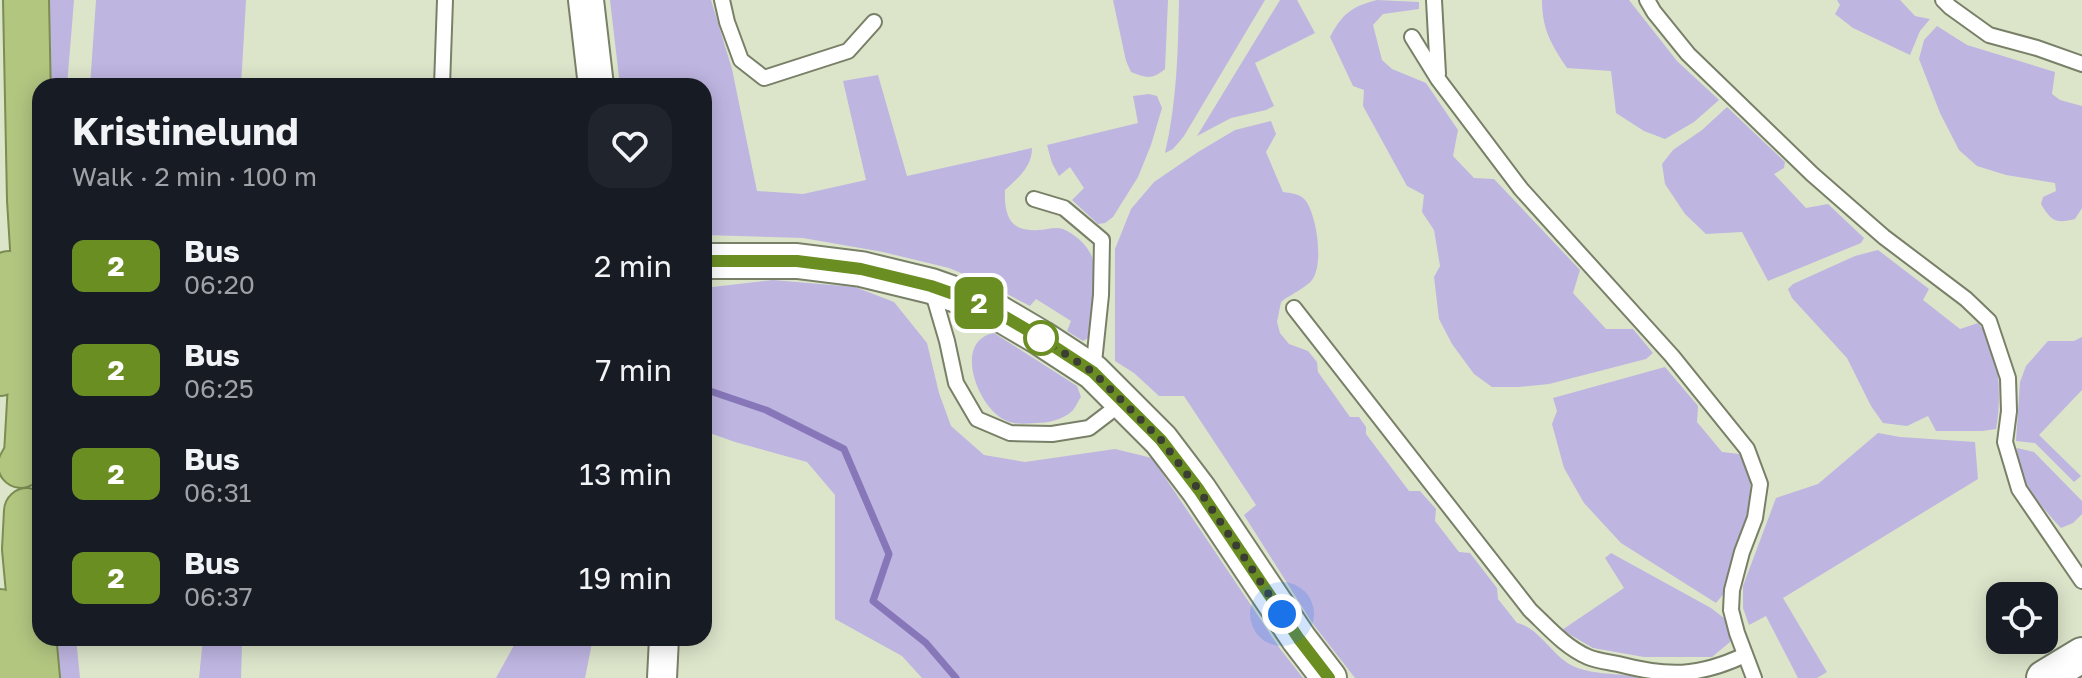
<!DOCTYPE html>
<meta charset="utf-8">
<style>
:root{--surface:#171b24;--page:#20242c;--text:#f1f3f6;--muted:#9ea1a6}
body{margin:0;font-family:"Golos Text",sans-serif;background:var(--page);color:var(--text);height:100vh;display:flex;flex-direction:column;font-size:30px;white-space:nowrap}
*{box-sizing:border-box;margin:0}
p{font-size:26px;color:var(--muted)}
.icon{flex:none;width:44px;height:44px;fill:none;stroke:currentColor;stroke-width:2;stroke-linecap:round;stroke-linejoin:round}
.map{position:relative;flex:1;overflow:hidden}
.sheet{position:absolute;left:32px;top:78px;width:680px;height:568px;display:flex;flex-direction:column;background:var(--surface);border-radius:24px;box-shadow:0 4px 20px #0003}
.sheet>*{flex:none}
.badge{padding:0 16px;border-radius:12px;font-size:28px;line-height:52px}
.buttons{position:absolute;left:1986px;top:582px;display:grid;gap:16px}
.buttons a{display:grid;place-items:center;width:72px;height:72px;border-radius:16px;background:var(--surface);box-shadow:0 4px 20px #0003;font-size:40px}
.you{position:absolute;width:40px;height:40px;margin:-20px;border:6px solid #fff;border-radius:50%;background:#1a73e8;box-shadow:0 0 0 12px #1a73e833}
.map>.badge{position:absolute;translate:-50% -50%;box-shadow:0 0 0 4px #fff}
.round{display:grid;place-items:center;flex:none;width:84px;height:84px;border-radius:24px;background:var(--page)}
.headline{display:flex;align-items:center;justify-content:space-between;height:136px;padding:0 40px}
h1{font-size:38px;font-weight:700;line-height:60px}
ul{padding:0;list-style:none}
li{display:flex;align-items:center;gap:24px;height:104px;padding:0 40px}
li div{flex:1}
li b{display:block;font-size:30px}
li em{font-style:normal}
li .badge{min-width:88px;font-weight:700;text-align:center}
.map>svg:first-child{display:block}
.green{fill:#beb5e1}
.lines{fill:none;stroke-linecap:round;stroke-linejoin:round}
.stream{stroke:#8777b9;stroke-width:7}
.service-casing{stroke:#788068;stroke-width:18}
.minor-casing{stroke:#788068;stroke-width:32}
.tertiary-casing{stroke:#788068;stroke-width:38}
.trunk-casing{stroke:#7b8d51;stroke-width:48}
.service{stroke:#fff;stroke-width:14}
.minor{stroke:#fff;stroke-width:28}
.tertiary{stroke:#fff;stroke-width:34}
.trunk{stroke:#b2c680;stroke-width:44}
.line-casing{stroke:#fff;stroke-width:18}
.line{stroke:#6b8e23;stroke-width:12}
.walk{stroke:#3a3e33;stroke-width:8;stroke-dasharray:0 14.4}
.stop-dot{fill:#fff;stroke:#6b8e23;stroke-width:4}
</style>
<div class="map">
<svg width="2082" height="678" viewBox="0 0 2082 678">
<rect width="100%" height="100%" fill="#dce5ca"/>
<g class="green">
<polygon points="45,0 74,0 67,86 43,86"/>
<polygon points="96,0 246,0 241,86 90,86"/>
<path d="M610 0H711L732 69 757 191 803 194 866 180 843 81 878 75 907 176 1032 148C1032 167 1018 178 1005 190 1004 216 1010 232 1038 230 1047 230 1055 226 1063 229 1075 234 1090 247 1093 260 1097 279 1096 315 1093 335L1083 341 1067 331 1071 321 1036 299 1030 306 992 286 949 268 883 252 803 238 704 235V86H620Z"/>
<path d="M1113 0H1168L1165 69C1152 80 1146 78 1131 72L1126 61Z"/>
<path d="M1179 0H1265L1184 136 1173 149 1165 153C1177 101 1178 52 1179 0Z"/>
<polygon points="1280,0 1297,0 1315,33 1255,63 1274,106 1266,110 1231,118 1197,136"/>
<path d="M1377 0 1419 2V9L1383 14 1373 25 1382 60 1392 69 1426 83 1458 130 1453 156 1474 178 1494 179 1580 270 1573 293 1606 329H1633L1653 353 1646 359 1549 384 1518 387H1492L1474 374 1452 344 1439 319 1434 277 1440 266 1434 230 1422 212 1424 195 1407 186 1363 106 1364 90 1353 86 1330 37C1343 13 1351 7 1377 0Z"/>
<path d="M1542 0H1629L1677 61 1719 100 1694 122 1665 139 1644 131 1616 113 1611 71 1567 68C1551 44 1542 29 1542 0Z"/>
<polygon points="1837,0 1900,0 1915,16 1930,19 1920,31 1910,55 1853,28 1835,14 1840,5"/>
<path d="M1937 26 1967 45 2055 72 2052 94 2060 100 2082 106V208L2075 219C2056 224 2051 221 2041 204L2043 197 2056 191 2055 183 2006 175 1977 166 1959 150 1940 113 1919 59 1924 40Z"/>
<polygon points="1149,94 1157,96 1162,108 1151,145 1138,177 1113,217 1105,223 1098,224 1072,200 1084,188 1070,167 1059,176 1052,163 1047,145 1138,123 1133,96"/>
<polygon points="1727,107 1785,162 1784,168 1774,174 1806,208 1828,204 1864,238 1861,243 1768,281 1742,232 1706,234 1685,214 1665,184 1662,164 1673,150 1702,130"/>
<path d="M1271 121 1276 134 1266 152 1283 192C1291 193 1301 194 1306 201 1317 217 1324 264 1312 280 1307 287 1288 296 1281 302L1277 322 1280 333 1289 344 1308 351 1317 362 1318 372 1350 417H1359L1366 427V434L1409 491H1420L1436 509 1435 521 1459 552 1470 553 1497 588 1498 599 1517 623C1538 627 1552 655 1571 665 1592 676 1618 672 1639 678H1355L1313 624 1244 515 1256 505 1184 396H1159L1134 373 1115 361V249L1131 209 1154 182 1198 152 1235 130Z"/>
<path d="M1878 250 1929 289 1923 300 1960 329 1978 323C1982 328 1987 334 1990 339 2000 362 2001 405 1996 429L1982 431H1936L1928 416 1907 426 1883 423 1871 406 1847 358 1792 298 1788 289 1793 284 1855 256Z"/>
<polygon points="773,280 855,287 894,302 927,343 939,393 951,426 984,455 1025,462 1115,449 1152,458 1281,650 1303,678 922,678 902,656 835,619 835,495 807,462 735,442 704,431 704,288"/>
<path d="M994 333 1077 386 1081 397C1078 401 1075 409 1071 412 1062 420 1047 423 1036 423 1025 424 1015 425 1005 420 978 408 952 341 994 333Z"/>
<polygon points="2082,337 2082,390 2039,435 2081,476 2074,482 2035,443 2016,441 2020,382 2026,366 2048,341 2074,341"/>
<polygon points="1665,367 1698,406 1697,422 1722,452 1739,454 1750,475 1751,500 1726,591 1716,603 1621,543 1584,503 1564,468 1552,424 1557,411 1553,398"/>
<polygon points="1878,433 1900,437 1975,442 1978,479 1783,598 1827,672 1817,678 1798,678 1766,616 1749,625 1743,608 1743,586 1776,498 1818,484"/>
<path d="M2017 448 2034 452 2082 501V514L2073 523 2061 528C2040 505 2017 481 2017 448Z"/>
<polygon points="1611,553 1711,608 1729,622 1730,642 1712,657 1644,657 1593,648 1562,630 1624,588 1605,558"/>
<polygon points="57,638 76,638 80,678 58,678"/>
<polygon points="203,638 269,638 242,645 241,678 199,678"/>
<polygon points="518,638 593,638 585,678 496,678"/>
</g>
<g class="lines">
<polyline class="stream" points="704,389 766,410 844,449 889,554 873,601 926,643 956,678"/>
<g class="service-casing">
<g id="service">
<polyline points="722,0 727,22 741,60 764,78 848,51 874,22"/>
<polyline points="1434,0 1438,74"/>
<polyline points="1647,0 1654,12 1688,54 1812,174 1884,237 1966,299 1989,321 2008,378 2009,411 2005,442 2019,489 2082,581"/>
<polyline points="1943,0 1950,7 1989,35 2037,48 2082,64"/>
<polyline points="1412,37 1438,79 1521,189 1672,356 1747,449 1760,484 1755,518 1742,552 1732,590 1731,610 1737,633 1754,678"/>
<polyline points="442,86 445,0"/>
<polyline points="1034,199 1064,208 1102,240 1101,295 1093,372"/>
<polyline points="932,290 947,341 956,383 977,419 1010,433 1052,434 1089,428 1123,402"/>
<path d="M1294 308 1530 610C1548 627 1565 647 1588 657 1597 661 1609 662 1618 664 1668 677 1698 677 1745 655"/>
</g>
</g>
<g class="minor-casing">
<polyline id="minor" points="662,678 664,638"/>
</g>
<g class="tertiary-casing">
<g id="tertiary">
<polyline points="586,0 596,86"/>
<polyline points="704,261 797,261 861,269 931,286 985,305 1041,338 1093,372 1161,440 1199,490 1299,639 1329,678"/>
<polyline points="2044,678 2082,655"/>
</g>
</g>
<g class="trunk-casing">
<g id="trunk">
<polyline points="0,373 9,274"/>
<polyline points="21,465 27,454 36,297 30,200 26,0"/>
<polyline points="27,511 25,549 37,678"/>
<polyline points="0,612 2,678"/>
</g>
</g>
<use href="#service" class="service"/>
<use href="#minor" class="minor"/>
<use href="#tertiary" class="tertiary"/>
<use href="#trunk" class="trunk"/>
</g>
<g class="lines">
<g class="line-casing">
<polyline id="line" points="704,261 797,261 861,269 931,286 985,305 1041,338 1093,372 1161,440 1199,490 1299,639 1329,678"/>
</g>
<use href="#line" class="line"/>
<polyline class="walk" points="1041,338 1093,372 1161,440 1199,490 1282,614"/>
</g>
<circle class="stop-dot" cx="1041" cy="338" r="16"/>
</svg>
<div class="buttons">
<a><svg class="icon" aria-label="locate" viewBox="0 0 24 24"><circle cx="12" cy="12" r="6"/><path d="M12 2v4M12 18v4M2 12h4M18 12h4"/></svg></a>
</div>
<div class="you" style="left:1282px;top:614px"></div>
<b class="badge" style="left:979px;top:303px;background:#6b8e23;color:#fff">2</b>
<section class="sheet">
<div class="headline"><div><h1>Kristinelund</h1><p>Walk · 2 min · 100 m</p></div><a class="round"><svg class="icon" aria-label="heart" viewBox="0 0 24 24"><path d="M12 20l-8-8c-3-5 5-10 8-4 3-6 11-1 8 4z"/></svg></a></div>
<ul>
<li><span class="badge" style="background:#6b8e23;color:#fff">2</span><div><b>Bus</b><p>06:20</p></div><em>2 min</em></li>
<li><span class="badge" style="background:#6b8e23;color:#fff">2</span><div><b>Bus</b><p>06:25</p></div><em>7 min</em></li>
<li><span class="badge" style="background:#6b8e23;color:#fff">2</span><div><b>Bus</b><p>06:31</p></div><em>13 min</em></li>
<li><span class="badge" style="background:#6b8e23;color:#fff">2</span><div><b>Bus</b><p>06:37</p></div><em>19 min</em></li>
</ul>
</section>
</div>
